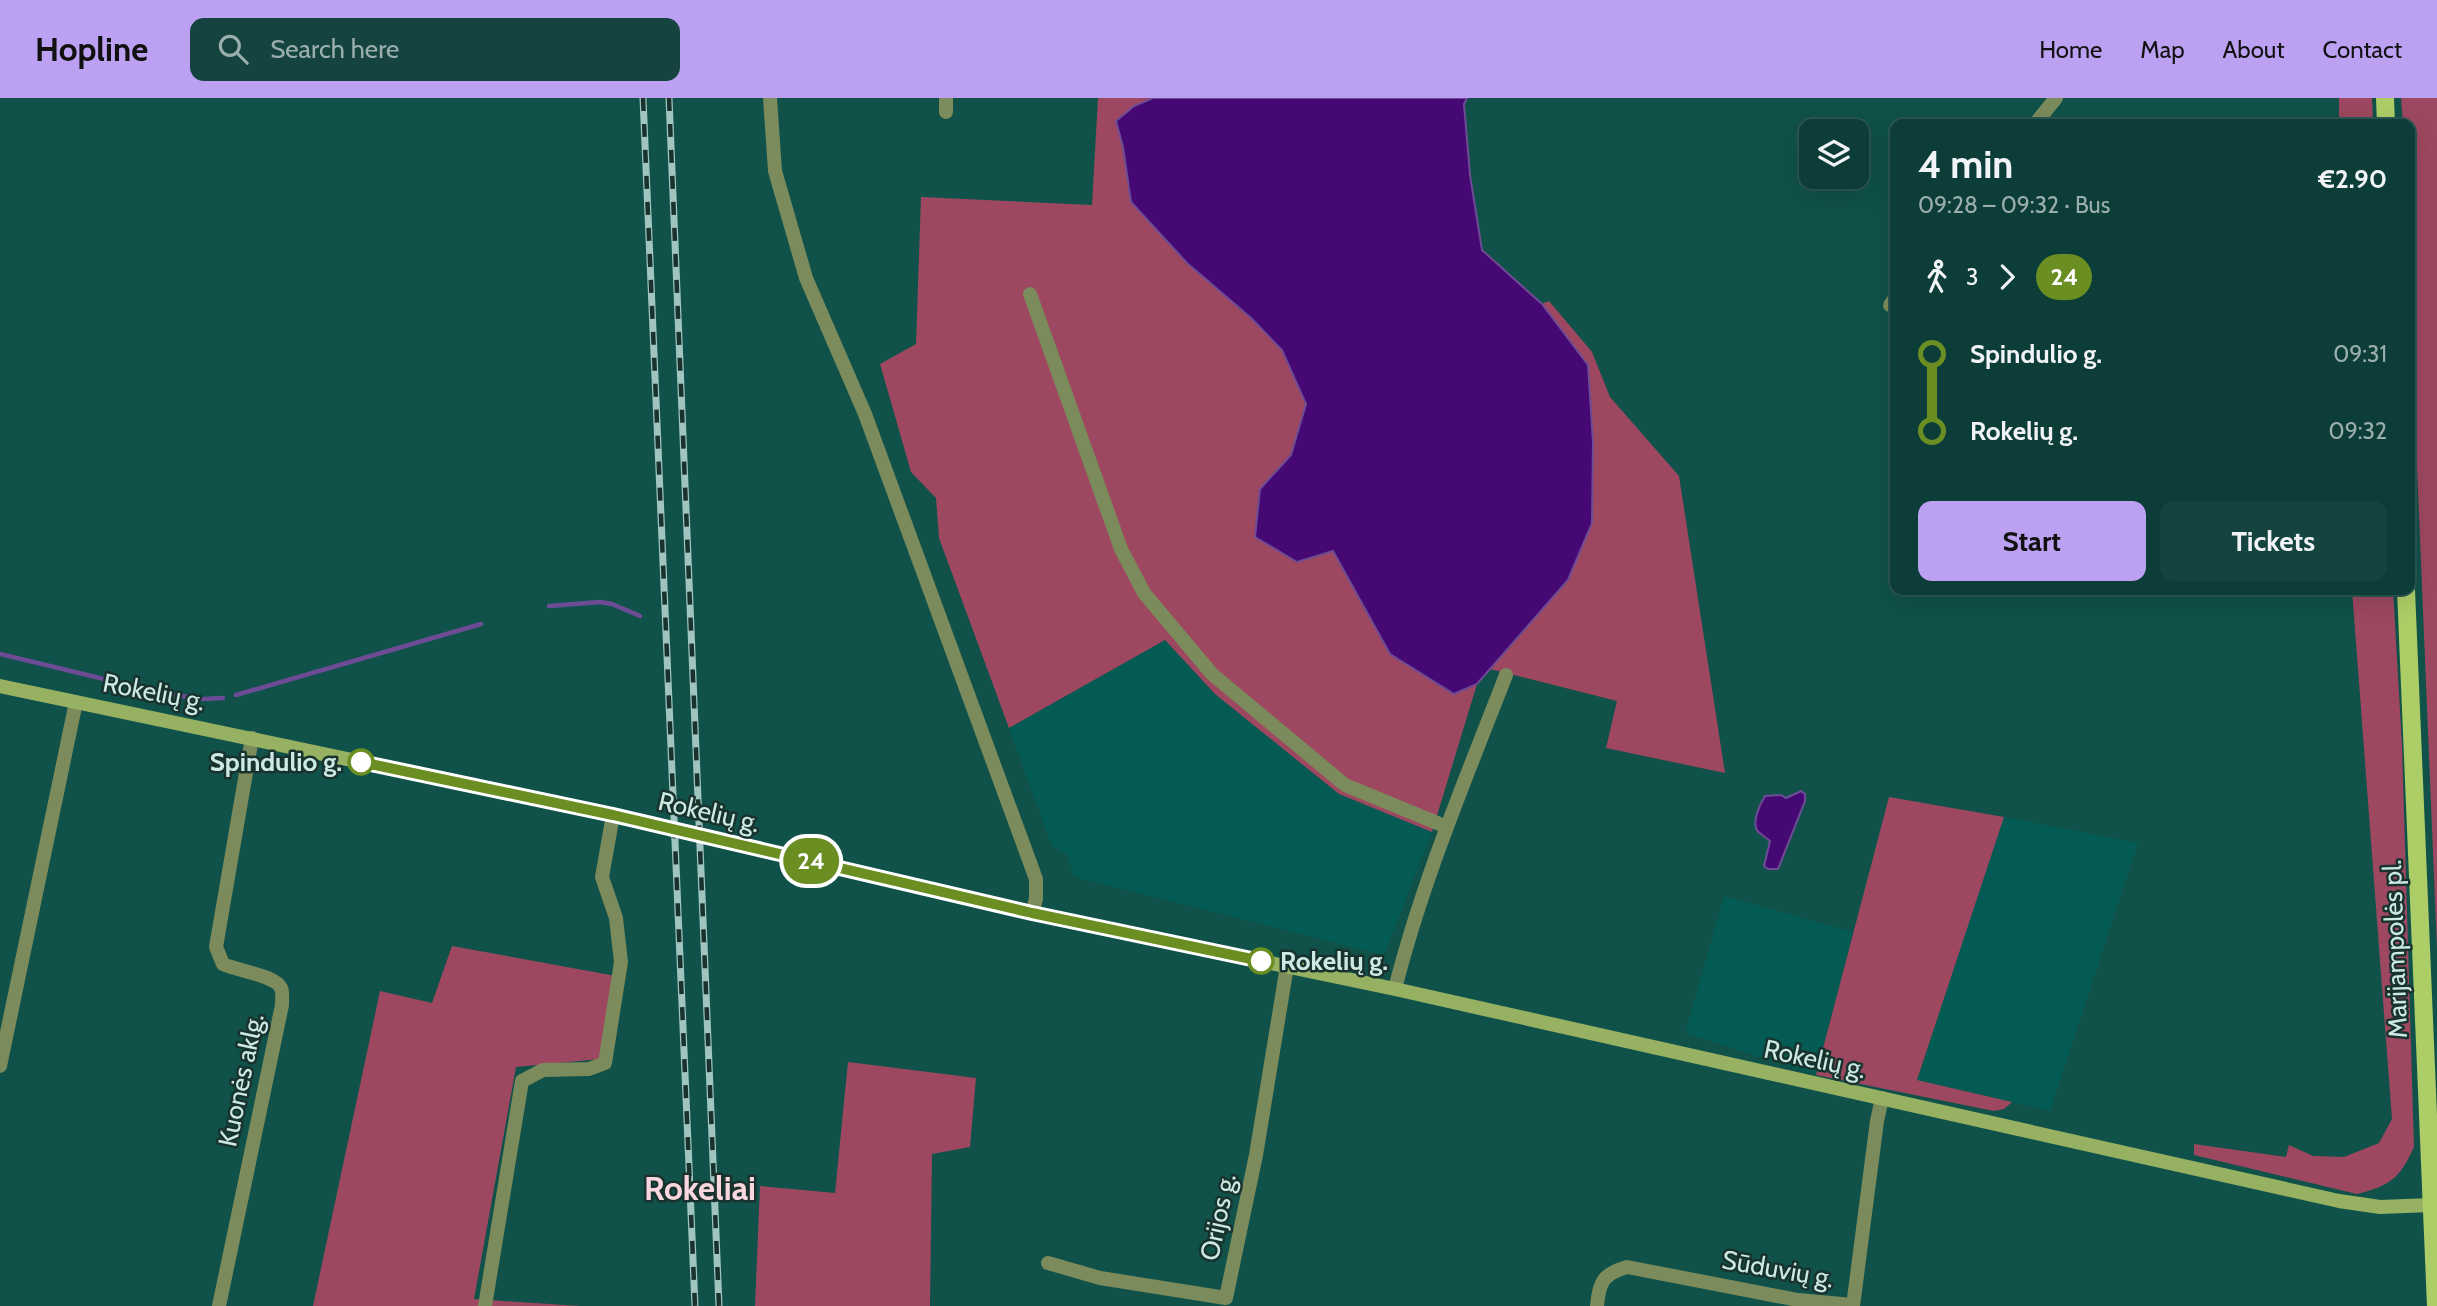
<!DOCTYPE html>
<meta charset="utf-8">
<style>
:root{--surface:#0c3d38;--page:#154440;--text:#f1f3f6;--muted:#9aaeae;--line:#2c5653;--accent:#bca0f2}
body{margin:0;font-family:Cabin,sans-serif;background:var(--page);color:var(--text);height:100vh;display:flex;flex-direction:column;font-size:26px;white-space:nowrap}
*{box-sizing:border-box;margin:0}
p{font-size:23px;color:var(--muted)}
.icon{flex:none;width:38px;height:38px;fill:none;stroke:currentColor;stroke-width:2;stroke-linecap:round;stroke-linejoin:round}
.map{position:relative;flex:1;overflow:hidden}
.details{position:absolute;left:1890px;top:21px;width:525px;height:476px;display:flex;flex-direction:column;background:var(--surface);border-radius:14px;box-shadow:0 7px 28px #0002,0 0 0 2px var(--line)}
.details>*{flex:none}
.badge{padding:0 14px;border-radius:23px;font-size:24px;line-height:46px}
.tools{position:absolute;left:1799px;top:21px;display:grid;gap:14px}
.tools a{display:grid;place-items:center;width:70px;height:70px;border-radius:14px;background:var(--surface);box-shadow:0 7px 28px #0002,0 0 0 2px var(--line);font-size:35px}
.map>.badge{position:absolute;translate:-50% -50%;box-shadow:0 0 0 4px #fff}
.legs{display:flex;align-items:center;gap:10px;height:77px;padding:0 28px;font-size:23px}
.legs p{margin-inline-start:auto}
.overview{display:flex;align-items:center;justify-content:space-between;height:119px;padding:0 28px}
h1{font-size:38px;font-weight:700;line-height:52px}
.action{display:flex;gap:14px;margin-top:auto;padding:14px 28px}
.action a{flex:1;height:80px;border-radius:14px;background:var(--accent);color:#111;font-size:28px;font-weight:700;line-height:80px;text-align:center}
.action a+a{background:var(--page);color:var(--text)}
ul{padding:0 28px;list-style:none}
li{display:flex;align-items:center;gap:24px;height:77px;font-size:26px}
li i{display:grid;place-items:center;width:10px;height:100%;margin:0 9px;background:currentColor}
li i::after{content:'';width:18px;height:18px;margin:-9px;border:5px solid;border-radius:50%;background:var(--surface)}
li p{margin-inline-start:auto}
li:first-child i{background:linear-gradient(#0000 50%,currentColor 0)}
li:last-child i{background:linear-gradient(currentColor 50%,#0000 0)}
header{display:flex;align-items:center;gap:42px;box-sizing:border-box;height:98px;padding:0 35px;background:var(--accent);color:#111}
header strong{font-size:33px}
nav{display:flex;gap:38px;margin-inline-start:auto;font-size:24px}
.search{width:490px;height:63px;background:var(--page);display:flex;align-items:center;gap:18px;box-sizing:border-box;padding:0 24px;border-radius:14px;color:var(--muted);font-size:26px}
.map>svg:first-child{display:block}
.built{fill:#045b53}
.green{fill:#9d4860}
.water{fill:#460973;stroke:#6e4c95;stroke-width:2}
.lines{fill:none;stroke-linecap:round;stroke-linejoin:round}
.stream{stroke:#6e4c95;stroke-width:4.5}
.minor{stroke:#7b8b5b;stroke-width:14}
.secondary{stroke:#97b163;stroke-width:14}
.primary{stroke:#adce67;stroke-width:18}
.rail-casing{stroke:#a0c5c0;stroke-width:7}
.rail{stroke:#19322e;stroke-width:4.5;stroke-dasharray:13;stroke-linecap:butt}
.line-1-casing{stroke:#fff;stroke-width:16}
.line-1{stroke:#6b8e23;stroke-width:10}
.stop-1-dot{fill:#fff;stroke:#6b8e23;stroke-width:3.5}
.labels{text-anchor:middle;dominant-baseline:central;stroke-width:5;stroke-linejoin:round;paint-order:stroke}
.street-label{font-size:26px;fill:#cce9e4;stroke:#19322e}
.stop-label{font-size:26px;font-weight:bold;fill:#cce9e4;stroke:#19322e;text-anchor:end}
.district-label{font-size:33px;font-weight:bold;fill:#fad7de;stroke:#19322e}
</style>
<header>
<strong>Hopline</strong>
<div class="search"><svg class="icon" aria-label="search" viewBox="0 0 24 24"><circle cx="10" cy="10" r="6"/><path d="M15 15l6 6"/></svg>Search here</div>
<nav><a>Home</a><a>Map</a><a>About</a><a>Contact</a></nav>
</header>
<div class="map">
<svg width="2437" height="1208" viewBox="0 0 2437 1208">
<rect width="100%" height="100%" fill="#10514a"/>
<g class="built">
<polygon points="1165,542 1215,596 1339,696 1432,734 1384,857 1074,779 1067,756 1052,748 1009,630"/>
<polygon points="2004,719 2138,745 2050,1013 1917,982"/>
<polygon points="1724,798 1853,834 1816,977 1685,935"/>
</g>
<g class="green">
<polygon points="1098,0 1153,0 1134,8 1116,24 1123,49 1251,220 1282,253 1306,306 1291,357 1260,391 1333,453 1390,556 1454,596 1477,586 1432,734 1339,696 1215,596 1165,542 1009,630 939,440 936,400 911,374 880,266 916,246 921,99 1092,107"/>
<polygon points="2339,0 2372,0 2373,26 2339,26"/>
<polygon points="2401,0 2437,0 2437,851 2410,199 2410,26 2403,26"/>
<polygon points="1549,203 1592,254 1610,299 1679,378 1725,675 1606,650 1617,603 1490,571 1568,482 1592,424 1593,344 1588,267 1542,206"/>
<path d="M2352 492H2393L2402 647 2414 1049C2400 1080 2390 1088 2357 1096L2194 1057V1046L2286 1059 2289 1047 2313 1058 2344 1059 2379 1045 2392 1021Z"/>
<polygon points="1889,699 2004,719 1917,982 2012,1004 2004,1011 1994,1013 1816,977"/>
<polygon points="452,848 616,878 600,961 516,969 474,1201 580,1208 313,1208 380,893 432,905"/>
<polygon points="848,964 976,980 970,1049 932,1056 930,1208 755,1208 760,1088 835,1095"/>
</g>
<g class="water">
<polygon points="1153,0 1467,0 1464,6 1470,77 1482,152 1542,206 1588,267 1593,344 1592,425 1568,482 1477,586 1454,596 1390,556 1333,453 1297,464 1255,439 1260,391 1291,357 1306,306 1282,252 1251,220 1187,165 1131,104 1123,49 1116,23 1134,8"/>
<path d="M1801 693 1805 696V703L1778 771H1768L1764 768 1770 743C1766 739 1759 736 1757 732 1752 723 1760 706 1765 698L1781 697 1786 700Z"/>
</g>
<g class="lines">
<g class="stream">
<polyline points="549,508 600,504 612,506 640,518"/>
<polyline points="0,556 166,596 203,601 223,600"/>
<polyline points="236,597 481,526"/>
</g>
<g class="minor">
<polyline points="770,0 775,73 806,180 865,316 1036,781 1036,801 1032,815"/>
<polyline points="946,14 946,0"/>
<polyline points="2035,26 2056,0"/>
<polyline points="1030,196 1121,451 1144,495 1212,576 1345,687 1447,729"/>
<polyline points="1890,207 1895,200"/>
<path d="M1395 891C1422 784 1466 680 1506 577"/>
<polyline points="0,968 76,604"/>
<polyline points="1048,1165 1100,1180 1226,1200 1256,1057 1287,868"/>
<path d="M219 1208 282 907C282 902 283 894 281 890 275 877 237 873 223 866L216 849 252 640"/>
<polyline points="485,1208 522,983 543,972 589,971 605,965 621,864 616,820 602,779 613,717"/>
<path d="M1597 1208C1599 1184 1603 1176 1627 1169L1798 1202 1853 1207"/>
<polyline points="1853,1208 1877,1023 1882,1000"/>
</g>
<polyline class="secondary" points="0,588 613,717 1032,815 1395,891 2339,1103 2380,1109 2432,1107"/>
<g class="primary">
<polyline points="2385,0 2386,26"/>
<polyline points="2406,492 2436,1208"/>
</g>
<g class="rail-casing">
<g id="rail">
<polyline points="643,0 695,1208"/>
<polyline points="669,0 719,1208"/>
</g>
</g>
<use href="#rail" class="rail"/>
</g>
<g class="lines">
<g class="line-1-casing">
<polyline id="line-1" points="361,664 613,717 1032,815 1261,863"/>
</g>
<use href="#line-1" class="line-1"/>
</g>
<g class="stop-1-dot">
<circle cx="361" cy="664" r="12"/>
<circle cx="1261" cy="863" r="12"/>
</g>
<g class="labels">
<g class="street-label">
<text transform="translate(154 594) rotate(11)">Rokelių g.</text>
<text transform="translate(709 714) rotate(13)">Rokelių g.</text>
<text transform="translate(2395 851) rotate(-92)">Marijampolės pl.</text>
<text transform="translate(1815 961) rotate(12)">Rokelių g.</text>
<text transform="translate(241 982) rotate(-78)">Kuonės aklg.</text>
<text transform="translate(1218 1119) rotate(-78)">Orijos g.</text>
<text transform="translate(1778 1171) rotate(10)">Sūduvių g.</text>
</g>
<g class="stop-label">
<text x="342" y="664">Spindulio g.</text>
<text x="1280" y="863" text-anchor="start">Rokelių g.</text>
</g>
<g class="district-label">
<text x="700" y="1090">Rokeliai</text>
</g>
</g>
</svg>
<div class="tools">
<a><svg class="icon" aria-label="layers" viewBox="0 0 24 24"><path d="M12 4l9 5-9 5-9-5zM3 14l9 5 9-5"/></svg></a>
</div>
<b class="badge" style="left:811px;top:763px;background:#6b8e23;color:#fff">24</b>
<section class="details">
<div class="overview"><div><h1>4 min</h1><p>09:28 – 09:32 · Bus</p></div><b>€2.90</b></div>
<div class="legs"><svg class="icon" aria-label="walk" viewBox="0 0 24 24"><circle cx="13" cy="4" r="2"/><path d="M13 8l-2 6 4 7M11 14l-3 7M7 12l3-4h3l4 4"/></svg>3<svg class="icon" aria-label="forward" viewBox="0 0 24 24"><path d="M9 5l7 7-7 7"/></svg><b class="badge" style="background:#6b8e23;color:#fff">24</b></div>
<ul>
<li><i style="color:#6b8e23"></i><b>Spindulio g.</b><p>09:31</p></li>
<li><i style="color:#6b8e23"></i><b>Rokelių g.</b><p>09:32</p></li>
</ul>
<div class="action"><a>Start</a><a>Tickets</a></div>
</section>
</div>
